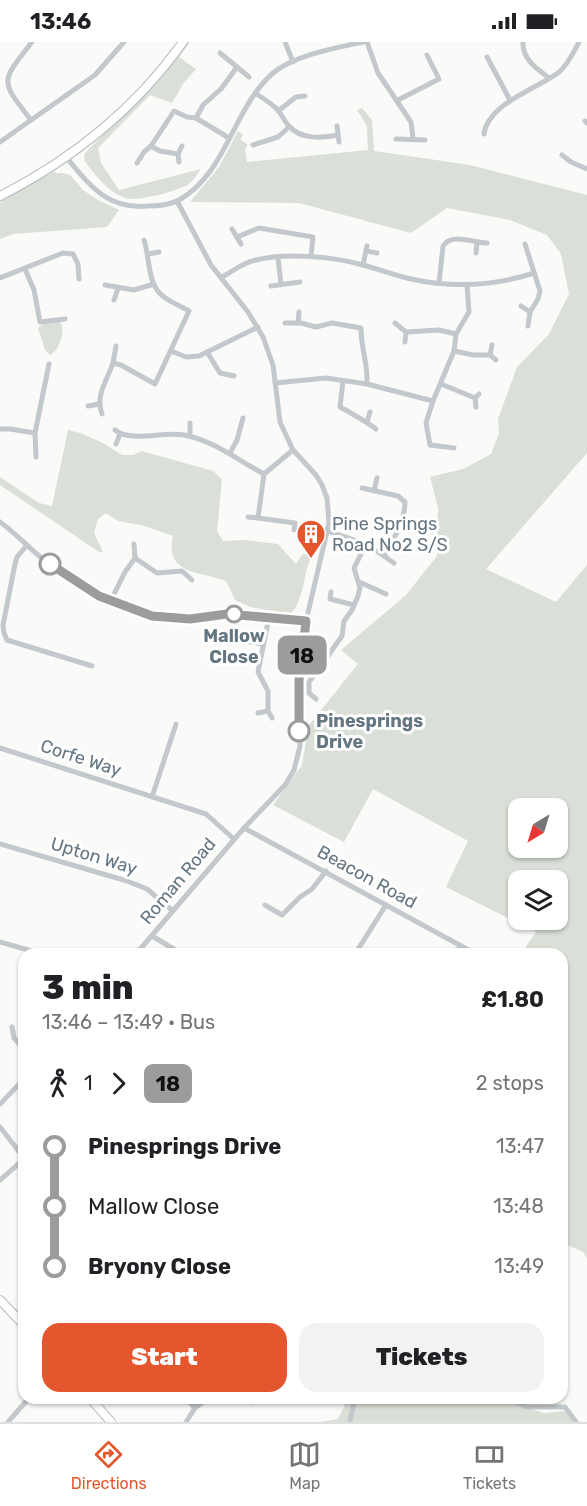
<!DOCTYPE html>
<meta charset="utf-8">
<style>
:root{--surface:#fff;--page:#f2f2f2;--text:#202124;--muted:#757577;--line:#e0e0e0;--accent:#e4572e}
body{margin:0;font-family:Rubik,sans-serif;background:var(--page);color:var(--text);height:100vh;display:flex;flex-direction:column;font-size:22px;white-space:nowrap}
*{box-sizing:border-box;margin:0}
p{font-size:20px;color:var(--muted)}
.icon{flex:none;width:33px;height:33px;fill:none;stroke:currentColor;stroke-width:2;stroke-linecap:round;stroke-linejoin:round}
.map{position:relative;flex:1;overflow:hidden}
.drawer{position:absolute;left:18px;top:906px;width:550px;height:456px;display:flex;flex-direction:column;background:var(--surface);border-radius:18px;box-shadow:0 2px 4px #0004}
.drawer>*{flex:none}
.badge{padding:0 12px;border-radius:9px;font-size:21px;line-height:39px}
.needle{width:39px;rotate:218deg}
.fabs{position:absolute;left:508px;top:756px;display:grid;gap:12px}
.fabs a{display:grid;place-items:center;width:60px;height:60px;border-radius:12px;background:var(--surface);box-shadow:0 2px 4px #0004;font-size:30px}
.map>.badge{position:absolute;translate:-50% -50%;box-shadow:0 0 0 3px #fff}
.legs{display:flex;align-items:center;gap:9px;height:66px;padding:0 24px;font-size:20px}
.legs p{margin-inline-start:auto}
.headline{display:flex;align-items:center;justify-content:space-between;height:102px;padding:0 24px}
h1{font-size:33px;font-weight:800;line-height:45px}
.button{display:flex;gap:12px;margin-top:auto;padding:12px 24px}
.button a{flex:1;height:69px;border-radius:18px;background:var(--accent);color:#fff;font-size:24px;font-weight:800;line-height:69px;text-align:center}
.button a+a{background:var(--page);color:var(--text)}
ul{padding:0 24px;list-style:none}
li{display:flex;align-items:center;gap:21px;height:60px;font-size:22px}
li i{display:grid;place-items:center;width:9px;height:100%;margin:0 8px;background:currentColor}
li i::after{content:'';width:15px;height:15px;margin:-8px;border:4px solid;border-radius:50%;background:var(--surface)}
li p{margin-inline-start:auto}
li:first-child i{background:linear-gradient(#0000 50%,currentColor 0)}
li:last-child i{background:linear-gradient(currentColor 50%,#0000 0)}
.status{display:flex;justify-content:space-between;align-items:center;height:42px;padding:0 30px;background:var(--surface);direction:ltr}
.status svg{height:16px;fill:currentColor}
.dock{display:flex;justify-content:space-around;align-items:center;height:84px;border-top:2px solid var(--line);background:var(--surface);font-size:16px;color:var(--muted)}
.dock a{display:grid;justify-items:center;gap:3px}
.dock .on{color:var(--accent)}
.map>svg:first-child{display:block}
.green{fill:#dadfd7;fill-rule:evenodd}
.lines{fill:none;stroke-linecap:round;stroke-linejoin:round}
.secondary-casing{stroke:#b3babf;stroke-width:10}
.street{stroke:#c3c8cc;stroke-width:5}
.secondary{stroke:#fff;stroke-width:8}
.line-1-casing{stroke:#fff;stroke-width:14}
.line-1{stroke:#9d9c9c;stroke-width:9}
.stop-1-dot{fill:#fff;stroke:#9d9c9c;stroke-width:3}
.labels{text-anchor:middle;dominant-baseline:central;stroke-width:6;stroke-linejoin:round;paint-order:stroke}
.poi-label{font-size:18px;fill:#657683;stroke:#fff;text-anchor:start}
.stop-label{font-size:18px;font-weight:bold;fill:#657683;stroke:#fff}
.street-label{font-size:18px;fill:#657683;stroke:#fff}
</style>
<div class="status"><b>13:46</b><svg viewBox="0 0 49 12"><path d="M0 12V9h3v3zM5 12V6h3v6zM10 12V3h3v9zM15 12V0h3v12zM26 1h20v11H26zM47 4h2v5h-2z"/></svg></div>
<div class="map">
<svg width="587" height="1380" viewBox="0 0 587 1380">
<rect width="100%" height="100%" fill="#fafaf8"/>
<g class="green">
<path d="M187 0H190L179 15 196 27 183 42 172 61 150 53 98 106 101 121 119 148 201 127C197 132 194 138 189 142 178 149 138 160 125 156 108 150 95 133 84 118L85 111 163 32Z"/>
<path d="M362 66 372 78 374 109 470 123 587 153V411L486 527 556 560 587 523V1217L583 1210 563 1201 562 912H521L536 890 446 845 468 799 373 747 344 800 273 763 302 723 309 683 358 622 341 608 406 553 437 514 438 466 430 435 463 427 491 412 499 391 498 377 517 325 549 292 569 252 561 212 547 193 510 178 447 166 411 191 299 161 190 160 219 125 238 89 243 93 240 97 248 103 245 107 247 120 368 108 367 84 357 68ZM519 766H558V806H519ZM519 838H558V878H519Z"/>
<polygon points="55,129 56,131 62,131 70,133 83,148 98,158 119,168 107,185 13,192 0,197 0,160"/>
<path d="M56 279 61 281C65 291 59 308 50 313L45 308 38 286 43 282Z"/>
<path d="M68 388 80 391 103 401 122 413H133L142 409 213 429 222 437 217 489 223 499 243 498 278 502 296 522 302 513 308 512 311 515C303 534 304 557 291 572L250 565 235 558 226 539C201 529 164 533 173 494L145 484 118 479 106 471 98 477 94 491 103 510H99L0 443V435L39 461 52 464Z"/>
<polygon points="348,1356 498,1356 544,1371 564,1369 580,1380 321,1380 338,1377"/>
</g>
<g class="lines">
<g class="secondary-casing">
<g id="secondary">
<path d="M0 154C73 117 135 67 183 0"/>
<polyline points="0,1258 24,1283"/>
<polyline points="90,1356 111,1380"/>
</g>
</g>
<g class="street">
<polyline points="285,0 293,20"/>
<polyline points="367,0 378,31 411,80 413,96"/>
<path d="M523 0C522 17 537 27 549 36"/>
<polyline points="487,15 510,58"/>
<polyline points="237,25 249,35"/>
<path d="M255 51C263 56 271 61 278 68 282 73 284 79 289 84 301 98 321 96 338 93"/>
<polyline points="398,58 439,37 427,13"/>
<polyline points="278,69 296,55 305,54"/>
<polyline points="196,76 203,63 221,47 237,25 220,11"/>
<path d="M31 78C0 38 0 41 32 0"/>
<polyline points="585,79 587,81"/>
<polyline points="337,84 339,100"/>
<path d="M484 92C488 62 536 47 558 31 567 24 574 10 579 0"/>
<polyline points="396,97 425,98"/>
<polyline points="0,100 95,33 124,0"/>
<polyline points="253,103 278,95 289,85"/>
<polyline points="178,112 160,109 151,104 174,69 187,75 196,76 229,96"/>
<polyline points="562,113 571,120 587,127"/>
<path d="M67 116C90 144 108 168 148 164 158 164 170 163 179 158 227 131 233 66 273 31 295 13 336 6 363 0"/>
<polyline points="179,120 178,112 182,104"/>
<polyline points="137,121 144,110 151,104"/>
<polyline points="232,187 241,202"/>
<polyline points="237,195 259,186 313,195 311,214"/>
<polyline points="525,202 540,249 538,257 530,270"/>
<polyline points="366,209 377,211"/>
<polyline points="476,211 477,201"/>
<polyline points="148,212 159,210"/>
<polyline points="278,216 281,242"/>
<polyline points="363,223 367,204"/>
<polyline points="25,227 34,248 40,280 65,277"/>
<polyline points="0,236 63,211 73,212 78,222 79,237"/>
<path d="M221 236C229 231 239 224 249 220 280 210 331 214 363 223 379 227 395 234 411 237 452 246 494 244 534 231"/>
<path d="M439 241 443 204C452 190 473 201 487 201"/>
<polyline points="105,243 134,248 154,242"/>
<polyline points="271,244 300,240"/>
<polyline points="114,258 118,246"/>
<polyline points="521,264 530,270 528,284"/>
<path d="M285 281H301L316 285 332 281 361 286C361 308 368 320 367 342"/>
<polyline points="298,281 299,270"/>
<polyline points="395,281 406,290 405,300"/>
<polyline points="406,290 439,288 456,292"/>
<polyline points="492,303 490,313 496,318"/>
<polyline points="171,309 186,315 199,314 258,285"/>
<polyline points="454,309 473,313 490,313"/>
<polyline points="207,310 220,331 234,334"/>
<polyline points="113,321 116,304"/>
<path d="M343 339 340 365C351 371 367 380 376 387"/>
<polyline points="275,341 326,336 367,342 433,359"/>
<polyline points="441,342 475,356"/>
<polyline points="88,364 99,362"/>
<polyline points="476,365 475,356 479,352"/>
<path d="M102 372C95 353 107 339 113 321L121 323 155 342 189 269C181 264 172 261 164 255 147 244 150 215 144 198"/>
<polyline points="367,380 370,370"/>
<polyline points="0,387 10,387 35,391"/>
<path d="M115 388C130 401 164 389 184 393 215 399 237 418 264 432"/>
<polyline points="190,394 190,381"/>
<polyline points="116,402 120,392"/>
<polyline points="454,406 430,403 426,381 433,359 454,309 456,292 469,270 467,243"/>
<polyline points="293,408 264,432 258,476 295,481 294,488"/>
<polyline points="230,411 237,398 243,376"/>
<polyline points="36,415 35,391 49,322"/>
<polyline points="374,449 377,436"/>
<polyline points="248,475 258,476"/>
<path d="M0 480C14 490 25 502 38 513 74 542 118 571 164 577 186 579 207 573 228 572 254 571 281 576 306 579"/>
<path d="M328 489 366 502 384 514C393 499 405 478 405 460L398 454 362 446"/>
<polyline points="27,503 17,515 15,522 3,583 4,591 7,598 92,624"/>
<polyline points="384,514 394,521"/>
<polyline points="135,516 157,531 182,529 192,538"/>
<polyline points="359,540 386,552"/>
<polyline points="331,550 330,557 354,563"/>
<polyline points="110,560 125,530 135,516 134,502"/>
<polyline points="269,575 258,630 268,649 268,669 272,676"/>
<polyline points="244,599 263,602"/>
<polyline points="320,606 329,613"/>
<polyline points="316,657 309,651 309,640 342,594 344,579 352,568 358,554 360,546 354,526 366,502"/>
<polyline points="258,671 268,669"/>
<polyline points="0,706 206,772 234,797"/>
<polyline points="152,755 176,682"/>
<polyline points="244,786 476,912"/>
<polyline points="0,802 127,839 147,847 173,869"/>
<polyline points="265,863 282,873 300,855 312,847 326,829"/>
<polyline points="152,894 182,912"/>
<polyline points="0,900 42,912"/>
<polyline points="136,912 244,786 285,743 294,728 300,704 299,638 306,579 329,481 327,456 322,443 316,433 293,408 280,380 273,323 263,295 248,270 211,223 177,159"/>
<polyline points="355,912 386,863"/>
<polyline points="455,912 461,904"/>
<polyline points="12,985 14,996 24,1007"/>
<polyline points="0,1062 24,1037"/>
<polyline points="0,1085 24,1116"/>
<polyline points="0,1138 24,1117"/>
<polyline points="186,1356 195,1366"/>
<polyline points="250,1356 253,1360"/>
<polyline points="506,1356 527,1365 565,1365 576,1380"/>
<polyline points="8,1380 29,1356"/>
<polyline points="186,1380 195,1366 209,1356"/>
<polyline points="350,1380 355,1356"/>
</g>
<use href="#secondary" class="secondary"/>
</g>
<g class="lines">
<g class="line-1-casing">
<polyline id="line-1" points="50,522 99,554 152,574 190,577 227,572 306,579 299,638 299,689"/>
</g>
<use href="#line-1" class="line-1"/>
</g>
<defs>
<g id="building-pin" transform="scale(1.5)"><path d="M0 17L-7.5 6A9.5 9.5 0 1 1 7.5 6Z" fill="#e4572e" stroke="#fff"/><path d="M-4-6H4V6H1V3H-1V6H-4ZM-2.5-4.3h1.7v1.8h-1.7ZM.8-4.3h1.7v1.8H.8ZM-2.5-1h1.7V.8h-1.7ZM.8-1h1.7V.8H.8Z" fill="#fff"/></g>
</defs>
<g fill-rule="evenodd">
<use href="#building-pin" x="311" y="492"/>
</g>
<g class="stop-1-dot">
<circle cx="50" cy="522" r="10"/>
<circle cx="234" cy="572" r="8"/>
<circle cx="299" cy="689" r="10"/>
</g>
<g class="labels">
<g class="poi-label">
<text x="332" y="482">Pine Springs<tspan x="332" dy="21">Road No2 S/S</tspan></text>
</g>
<g class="stop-label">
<text x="234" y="594">Mallow<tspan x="234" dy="21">Close</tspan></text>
<text x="316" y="679" text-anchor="start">Pinesprings<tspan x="316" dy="21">Drive</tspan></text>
</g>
<g class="street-label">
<text transform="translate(81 716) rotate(18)">Corfe Way</text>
<text transform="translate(94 814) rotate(17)">Upton Way</text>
<text transform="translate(367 835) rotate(29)">Beacon Road</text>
<text transform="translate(178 839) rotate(-50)">Roman Road</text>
</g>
</g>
</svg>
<div class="fabs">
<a><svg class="needle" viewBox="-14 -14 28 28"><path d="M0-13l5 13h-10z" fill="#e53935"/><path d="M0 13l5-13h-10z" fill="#757577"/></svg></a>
<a><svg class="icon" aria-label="layers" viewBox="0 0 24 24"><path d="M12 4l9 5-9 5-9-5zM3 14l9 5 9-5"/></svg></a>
</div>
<b class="badge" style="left:302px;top:613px;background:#9d9c9c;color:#111">18</b>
<section class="drawer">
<div class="headline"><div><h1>3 min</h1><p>13:46 – 13:49 · Bus</p></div><b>£1.80</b></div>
<div class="legs"><svg class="icon" aria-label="walk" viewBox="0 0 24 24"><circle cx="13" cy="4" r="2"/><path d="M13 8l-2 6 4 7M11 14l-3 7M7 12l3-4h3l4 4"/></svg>1<svg class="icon" aria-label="forward" viewBox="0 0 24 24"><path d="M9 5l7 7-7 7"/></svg><b class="badge" style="background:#9d9c9c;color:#111">18</b><p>2 stops</p></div>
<ul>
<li><i style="color:#9d9c9c"></i><b>Pinesprings Drive</b><p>13:47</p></li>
<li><i style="color:#9d9c9c"></i><span>Mallow Close</span><p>13:48</p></li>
<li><i style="color:#9d9c9c"></i><b>Bryony Close</b><p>13:49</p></li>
</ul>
<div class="button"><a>Start</a><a>Tickets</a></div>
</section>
</div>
<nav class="dock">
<a class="on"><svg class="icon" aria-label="directions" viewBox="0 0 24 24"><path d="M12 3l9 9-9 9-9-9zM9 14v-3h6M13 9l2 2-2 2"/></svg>Directions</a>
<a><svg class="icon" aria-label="map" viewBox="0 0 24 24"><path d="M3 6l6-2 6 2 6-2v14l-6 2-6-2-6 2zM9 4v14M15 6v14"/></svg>Map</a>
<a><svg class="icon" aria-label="tickets" viewBox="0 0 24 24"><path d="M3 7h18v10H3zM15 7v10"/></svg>Tickets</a>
</nav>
